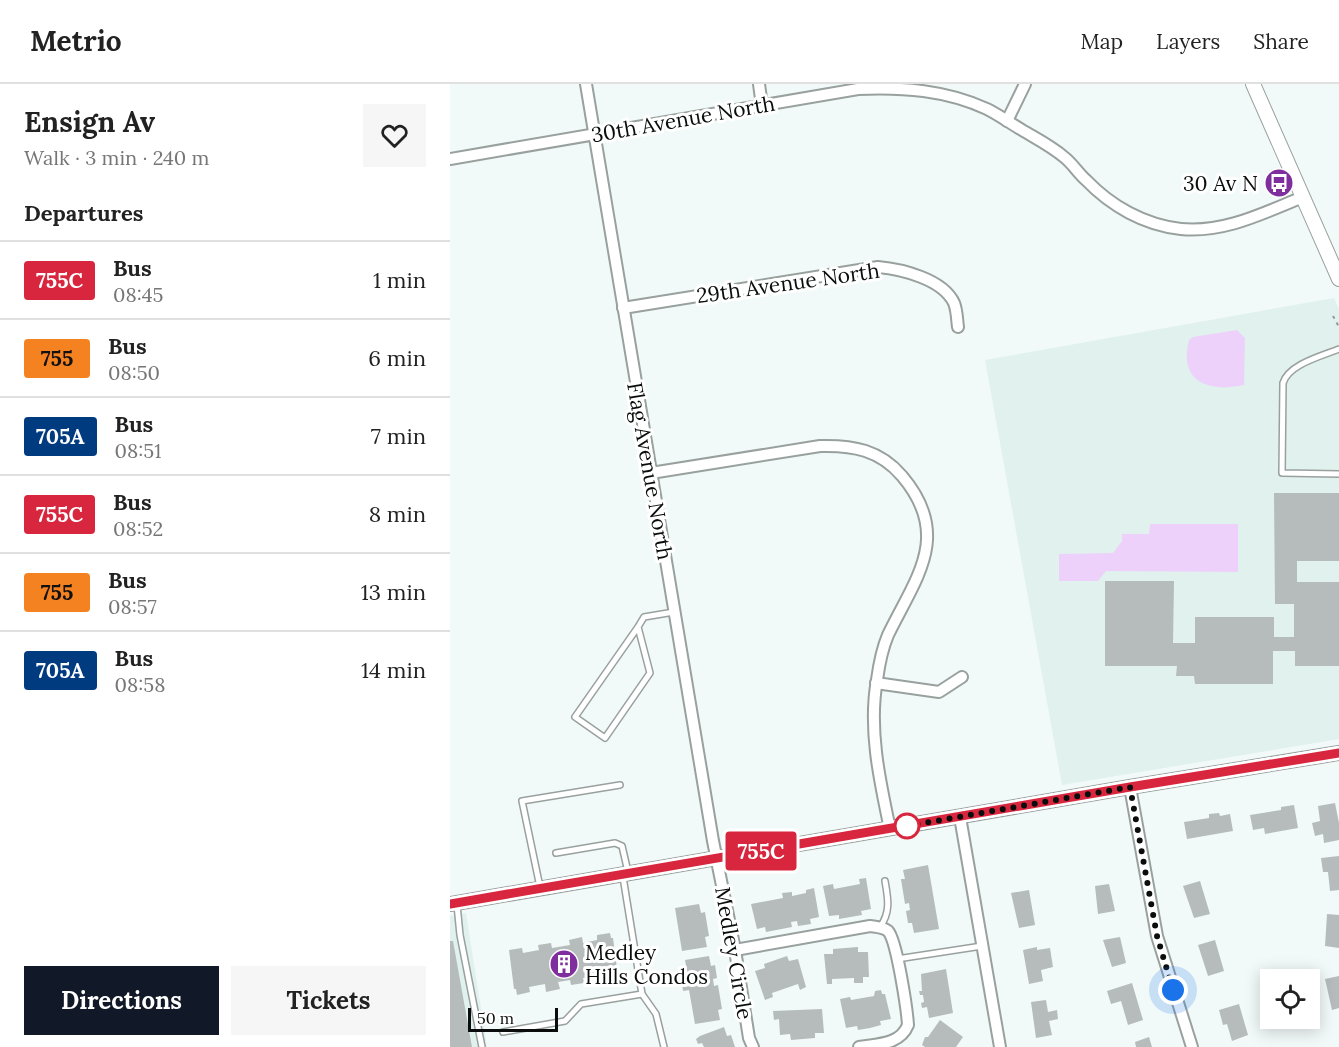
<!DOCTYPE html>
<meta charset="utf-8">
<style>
:root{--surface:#fff;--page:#f6f6f6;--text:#222;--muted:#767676;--line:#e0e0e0;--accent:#111827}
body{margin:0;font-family:Lora,serif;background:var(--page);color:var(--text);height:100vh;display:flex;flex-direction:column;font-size:22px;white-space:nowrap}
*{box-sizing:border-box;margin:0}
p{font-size:20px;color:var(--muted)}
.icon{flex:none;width:33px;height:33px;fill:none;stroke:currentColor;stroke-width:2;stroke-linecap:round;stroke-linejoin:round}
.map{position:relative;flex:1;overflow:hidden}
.panel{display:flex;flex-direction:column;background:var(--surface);width:450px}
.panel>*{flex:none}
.badge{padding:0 12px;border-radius:4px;font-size:21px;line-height:39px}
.controls{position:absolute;left:810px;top:885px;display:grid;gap:12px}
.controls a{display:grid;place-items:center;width:60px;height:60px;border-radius:0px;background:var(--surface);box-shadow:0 3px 15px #0003;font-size:30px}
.scale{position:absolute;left:18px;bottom:15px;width:90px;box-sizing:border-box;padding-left:6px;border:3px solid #0b0d0d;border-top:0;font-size:16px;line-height:21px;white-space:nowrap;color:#0b0d0d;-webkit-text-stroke:4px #fff;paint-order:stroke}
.you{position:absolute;width:30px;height:30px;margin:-15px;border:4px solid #fff;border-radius:50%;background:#1a73e8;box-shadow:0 0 0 9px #1a73e833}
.map>.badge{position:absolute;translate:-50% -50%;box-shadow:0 0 0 3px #fff}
h2{padding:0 24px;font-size:22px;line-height:54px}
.round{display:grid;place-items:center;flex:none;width:63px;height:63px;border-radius:0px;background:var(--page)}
.head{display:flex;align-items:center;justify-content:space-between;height:102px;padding:0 24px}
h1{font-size:28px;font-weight:700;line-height:45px}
.primary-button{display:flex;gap:12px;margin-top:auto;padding:12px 24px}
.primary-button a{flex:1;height:69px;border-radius:0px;background:var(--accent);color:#fff;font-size:24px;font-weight:700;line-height:69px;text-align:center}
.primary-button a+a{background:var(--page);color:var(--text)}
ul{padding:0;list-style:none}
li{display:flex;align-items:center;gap:18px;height:78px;padding:0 24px;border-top:2px solid var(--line)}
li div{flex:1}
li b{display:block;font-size:22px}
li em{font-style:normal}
li .badge{min-width:66px;font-weight:700;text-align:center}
header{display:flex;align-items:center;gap:36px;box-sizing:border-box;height:84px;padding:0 30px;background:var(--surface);border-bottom:2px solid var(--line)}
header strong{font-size:28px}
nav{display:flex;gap:33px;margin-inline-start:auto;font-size:21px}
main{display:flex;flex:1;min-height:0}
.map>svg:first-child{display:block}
.built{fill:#e0f1ee}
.green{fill:#eed1fb}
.building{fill:#b5bcbb}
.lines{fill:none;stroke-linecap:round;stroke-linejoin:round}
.service-casing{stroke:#99a19f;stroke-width:8}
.minor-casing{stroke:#99a19f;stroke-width:14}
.tertiary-casing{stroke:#99a19f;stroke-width:16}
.path{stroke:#939998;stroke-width:2;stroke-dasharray:3 4.5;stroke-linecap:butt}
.service{stroke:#fff;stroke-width:5}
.minor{stroke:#fff;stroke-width:10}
.tertiary{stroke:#fff;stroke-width:14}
.line-casing{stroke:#fff;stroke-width:14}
.line{stroke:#d7263d;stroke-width:9}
.walk{stroke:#0b0d0d;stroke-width:6;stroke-dasharray:0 10.8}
.stop-dot{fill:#fff;stroke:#d7263d;stroke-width:3}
.labels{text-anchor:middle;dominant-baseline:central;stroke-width:6;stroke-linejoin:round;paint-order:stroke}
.street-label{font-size:21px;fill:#0b0d0d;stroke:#fff}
.poi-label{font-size:21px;fill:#0b0d0d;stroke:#fff;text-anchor:end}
</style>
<header>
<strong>Metrio</strong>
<nav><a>Map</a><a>Layers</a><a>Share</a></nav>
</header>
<main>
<section class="panel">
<div class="head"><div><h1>Ensign Av</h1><p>Walk · 3 min · 240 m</p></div><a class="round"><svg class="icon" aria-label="heart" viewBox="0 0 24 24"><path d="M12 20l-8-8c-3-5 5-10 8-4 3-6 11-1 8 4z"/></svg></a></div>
<h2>Departures</h2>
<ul>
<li><span class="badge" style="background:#d7263d;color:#fff">755C</span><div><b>Bus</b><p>08:45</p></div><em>1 min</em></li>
<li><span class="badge" style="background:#f58220;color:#111">755</span><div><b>Bus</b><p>08:50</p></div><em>6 min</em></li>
<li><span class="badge" style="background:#003b80;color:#fff">705A</span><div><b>Bus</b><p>08:51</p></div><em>7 min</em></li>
<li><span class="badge" style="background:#d7263d;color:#fff">755C</span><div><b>Bus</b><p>08:52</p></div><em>8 min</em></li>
<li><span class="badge" style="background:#f58220;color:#111">755</span><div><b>Bus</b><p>08:57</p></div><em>13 min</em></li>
<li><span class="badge" style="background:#003b80;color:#fff">705A</span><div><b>Bus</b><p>08:58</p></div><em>14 min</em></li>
</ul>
<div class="primary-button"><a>Directions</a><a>Tickets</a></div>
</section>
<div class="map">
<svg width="889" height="963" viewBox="0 0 889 963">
<rect width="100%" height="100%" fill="#f2faf9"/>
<g class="built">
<polygon points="884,214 889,225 889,655 612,701 535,276"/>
<polygon points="16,829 37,963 0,963 0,832"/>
</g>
<g class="green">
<path d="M787 246 795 254 794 301C759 308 728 299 739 256L743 253Z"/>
<polygon points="700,440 788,440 788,488 656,487 648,497 609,497 609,470 663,469 672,457 672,450 699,450"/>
</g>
<g class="building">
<polygon points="824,409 889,409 889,477 847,477 847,498 889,498 889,582 845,582 845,567 823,567 823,600 745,600 744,592 726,592 727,582 655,582 655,497 724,497 723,559 745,559 745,533 824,533 824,553 844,553 844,520 825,520"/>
<polygon points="885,719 889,739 889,756 874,759 873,750 865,752 862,739 870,737 868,722"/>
<polygon points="844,721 848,744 815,750 814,744 803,746 800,731 831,726 831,723"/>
<polygon points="769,729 770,732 780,730 783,747 737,755 734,738 759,734 759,730"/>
<polygon points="889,772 889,806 880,807 878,788 873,788 871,774"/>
<polygon points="478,781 489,845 464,849 462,839 458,839 456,827 460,826 459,819 455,820 451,795 455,795 453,786"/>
<polygon points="416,794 421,825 411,827 412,831 389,835 389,831 379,832 373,802 383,800 384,805 410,800 409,795"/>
<polygon points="750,797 760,830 744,834 733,802"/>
<polygon points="659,800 665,827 648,830 645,802"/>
<polygon points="364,804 369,833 360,835 361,840 348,842 347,837 341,838 342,843 316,848 315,843 307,845 301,820 333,814 332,809 342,808 342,812 356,809 356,806"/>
<polygon points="579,806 585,841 569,844 561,809"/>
<polygon points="249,820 251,829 255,828 259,852 255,853 257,863 232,867 225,824"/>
<polygon points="877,830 889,831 889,864 875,862"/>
<polygon points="160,849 161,854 163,854 168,893 154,895 153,890 133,894 134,899 121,901 120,896 108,898 110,905 96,908 95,900 79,903 80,908 67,911 66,905 64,905 59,866 72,864 73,869 89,866 88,861 101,859 102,864 120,861 119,856 132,853 133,859 147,856 147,851"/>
<polygon points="670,853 676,879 662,883 653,856"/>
<polygon points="765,856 774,887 758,892 748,861"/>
<polygon points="0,857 3,857 22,963 0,963"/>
<polygon points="408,863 408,868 418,868 419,893 413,893 413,899 404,899 404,894 382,895 382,900 377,900 374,870 383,870 383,865"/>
<polygon points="587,863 587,866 600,864 603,883 591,886 593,897 579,900 573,866"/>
<polygon points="259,872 261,882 265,881 267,894 263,895 264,902 268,901 272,925 268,926 270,936 245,940 239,906 233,907 232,899 239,897 235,876"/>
<polygon points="337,872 339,877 348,875 356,903 350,906 348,900 322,909 323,913 315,916 305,887 315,884 314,880"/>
<polygon points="496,885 503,929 479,934 477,923 472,924 471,919 474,918 473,911 470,911 469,907 472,907 471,890"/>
<polygon points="889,892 889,924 882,926 875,895"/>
<polygon points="682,899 693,936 678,941 671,917 661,920 657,907"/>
<polygon points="431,906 432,910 435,910 441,935 430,937 431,941 420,944 408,946 407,942 396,944 390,915 400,913 401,916 424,912 425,907"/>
<polygon points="596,916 598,928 607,926 608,935 599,937 602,951 586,954 581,918"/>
<polygon points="789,920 798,951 782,957 777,940 773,941 769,926"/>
<polygon points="372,925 374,949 365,949 365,954 341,956 340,950 330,951 329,935 324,936 323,927"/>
<polygon points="490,936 513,953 506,963 475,963 472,961 475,953 478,953"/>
<polygon points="274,943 277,952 281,951 285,963 254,963 252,959 248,960 246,955 250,952"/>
<polygon points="699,953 702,963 686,963 685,958"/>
</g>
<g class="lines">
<g class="service-casing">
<g id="service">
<path d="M889 265C872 272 839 280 833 299L832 389 889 390"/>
<polyline points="188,543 200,589 155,654 125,633 188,543 194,533 224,528"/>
<polyline points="106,769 165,759 172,762 178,788"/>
<polyline points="90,803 72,717 170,701"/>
<polyline points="7,821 10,851 32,963"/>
<path d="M430 843C441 828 438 814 435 797"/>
<polyline points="447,875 532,862"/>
<polyline points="192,910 206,930 214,963"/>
<polyline points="53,948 115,937 131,920 192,910 173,793"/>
</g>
</g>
<g class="minor-casing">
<g id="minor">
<polyline points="136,0 263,757 285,866 299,954 303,963"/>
<polyline points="309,0 312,22"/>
<polyline points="557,37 575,0"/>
<path d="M0 75 408 5C452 3 496 6 537 25 549 31 560 39 572 46 587 55 601 62 614 73 622 79 628 89 636 96 661 122 694 141 731 145 775 149 813 129 853 113"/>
<path d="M173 224 428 183C451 185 493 195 504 219 507 226 507 236 508 243"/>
<path d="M201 389 370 362C403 361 430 366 452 392 503 452 465 495 438 551 432 565 429 581 427 596 418 645 430 698 440 745"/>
<polyline points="426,599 489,608 512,593"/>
<polyline points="680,703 707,852 742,963"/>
<polyline points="510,733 550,963"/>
<path d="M285 866 420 842C426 843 433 843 438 847 447 857 457 926 458 941 450 961 427 960 409 963"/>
</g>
</g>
<g class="tertiary-casing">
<g id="tertiary">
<polyline points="803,0 889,195"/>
<polyline points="0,820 680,703 889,669"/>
</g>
</g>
<polyline class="path" points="883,232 889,243"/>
<use href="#service" class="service"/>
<use href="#minor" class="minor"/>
<use href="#tertiary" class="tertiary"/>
</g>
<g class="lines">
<g class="line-casing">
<polyline id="line" points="0,820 680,703 889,669"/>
</g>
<use href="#line" class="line"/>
<polyline class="walk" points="457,742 680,703 707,852 723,906"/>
</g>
<defs>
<g id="bus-disc" transform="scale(1.5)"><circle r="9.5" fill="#7f2e9e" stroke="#fff"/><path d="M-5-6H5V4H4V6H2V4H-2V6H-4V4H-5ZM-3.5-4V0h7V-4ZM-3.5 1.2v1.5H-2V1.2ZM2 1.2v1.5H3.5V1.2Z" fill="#fff"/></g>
<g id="building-disc" transform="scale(1.5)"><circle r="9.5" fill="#7f2e9e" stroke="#fff"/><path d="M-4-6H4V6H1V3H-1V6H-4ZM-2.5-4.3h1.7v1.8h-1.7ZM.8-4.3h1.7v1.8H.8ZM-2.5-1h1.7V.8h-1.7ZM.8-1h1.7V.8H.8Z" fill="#fff"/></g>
</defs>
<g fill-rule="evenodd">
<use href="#bus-disc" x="829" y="99"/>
<use href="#building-disc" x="114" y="880"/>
</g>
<circle class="stop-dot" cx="457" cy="742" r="12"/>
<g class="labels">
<g class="street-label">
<text transform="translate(233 35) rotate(-10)">30th Avenue North</text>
<text transform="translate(338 199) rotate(-8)">29th Avenue North</text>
<text transform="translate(200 387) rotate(80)">Flag Avenue North</text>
<text transform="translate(284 869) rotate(80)">Medley Circle</text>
</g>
<g class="poi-label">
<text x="808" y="99">30 Av N</text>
<text x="135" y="868" text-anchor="start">Medley<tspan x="135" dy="24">Hills Condos</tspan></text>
</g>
</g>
</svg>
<div class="controls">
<a><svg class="icon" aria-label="locate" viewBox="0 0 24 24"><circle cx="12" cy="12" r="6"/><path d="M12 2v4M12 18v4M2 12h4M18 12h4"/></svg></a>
</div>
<div class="scale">50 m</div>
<div class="you" style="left:723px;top:906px"></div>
<b class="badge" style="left:311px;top:767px;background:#d7263d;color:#fff">755C</b>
</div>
</main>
